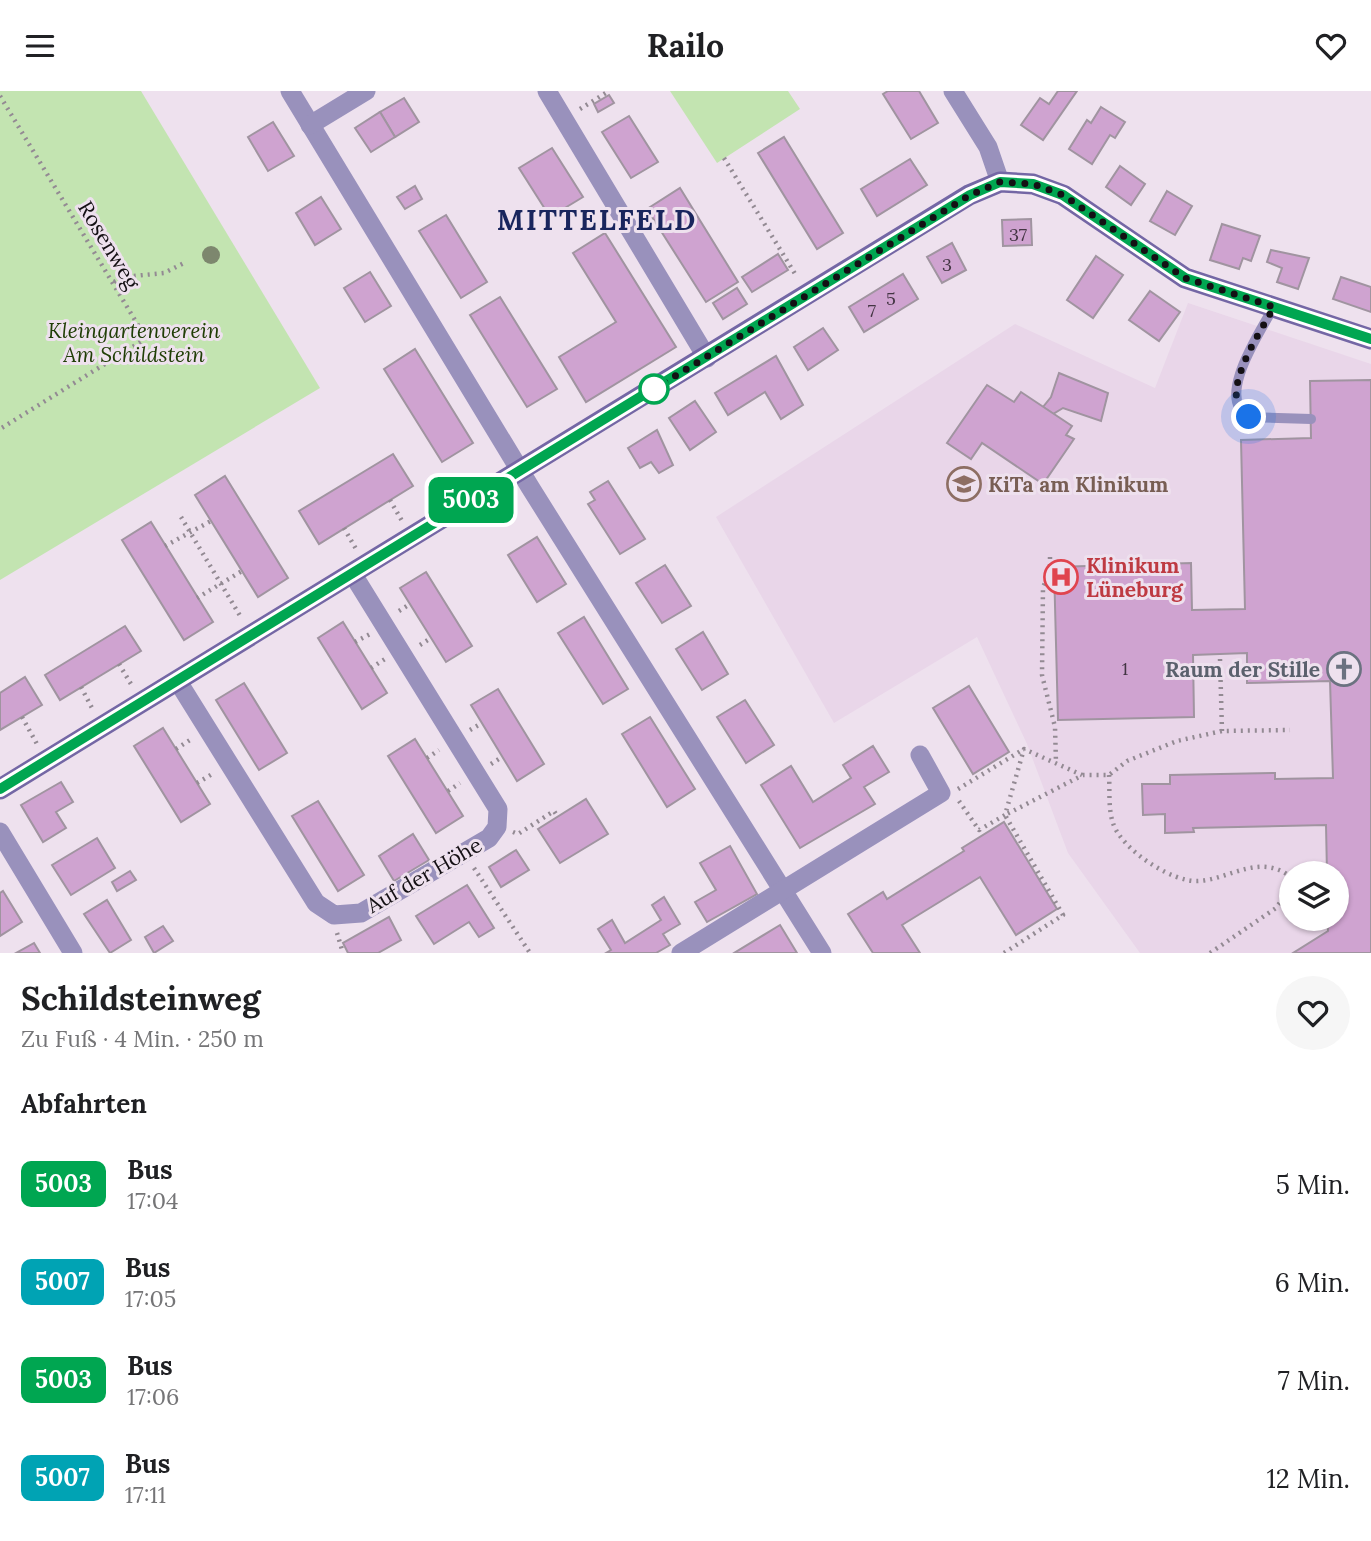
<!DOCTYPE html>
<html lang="de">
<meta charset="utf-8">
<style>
:root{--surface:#fff;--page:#f6f6f6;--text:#202124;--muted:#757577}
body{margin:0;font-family:Lora,serif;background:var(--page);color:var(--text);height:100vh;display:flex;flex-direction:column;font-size:26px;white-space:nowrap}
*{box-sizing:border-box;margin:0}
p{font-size:23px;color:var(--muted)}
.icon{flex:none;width:38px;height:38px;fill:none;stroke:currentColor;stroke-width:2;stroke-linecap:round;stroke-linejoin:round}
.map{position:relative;height:862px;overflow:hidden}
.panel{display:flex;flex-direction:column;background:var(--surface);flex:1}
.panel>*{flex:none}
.badge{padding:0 14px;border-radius:10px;font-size:24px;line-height:46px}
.tools{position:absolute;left:1279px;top:770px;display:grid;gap:14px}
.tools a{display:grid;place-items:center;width:70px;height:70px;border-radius:50%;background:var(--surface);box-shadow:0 2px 5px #0004;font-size:35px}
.you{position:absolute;width:35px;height:35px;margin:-18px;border:5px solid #fff;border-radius:50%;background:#1a73e8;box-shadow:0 0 0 10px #1a73e833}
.map>.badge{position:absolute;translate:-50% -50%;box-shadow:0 0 0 4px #fff}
h2{padding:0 21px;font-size:26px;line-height:63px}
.round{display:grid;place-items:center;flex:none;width:74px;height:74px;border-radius:37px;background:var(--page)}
.summary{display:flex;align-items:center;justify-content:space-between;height:119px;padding:0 21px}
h1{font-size:33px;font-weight:700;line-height:52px}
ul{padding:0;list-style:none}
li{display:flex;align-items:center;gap:21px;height:98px;padding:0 21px}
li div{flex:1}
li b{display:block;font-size:26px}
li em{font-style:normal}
li .badge{min-width:77px;font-weight:700;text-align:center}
header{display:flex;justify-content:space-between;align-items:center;height:91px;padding:0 21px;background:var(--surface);font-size:32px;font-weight:700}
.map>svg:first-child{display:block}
.built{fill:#e9d6e9;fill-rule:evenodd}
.green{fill:#c3e4b1}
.building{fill:#cfa3d0;stroke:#a094a0;stroke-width:2}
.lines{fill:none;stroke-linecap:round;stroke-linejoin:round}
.path{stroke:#938a93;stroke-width:4.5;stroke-dasharray:2 5;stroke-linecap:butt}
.lane{stroke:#9991bc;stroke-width:10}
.street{stroke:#9991bc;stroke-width:19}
.secondary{stroke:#7467a5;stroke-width:21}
.tree{fill:#7d876e}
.line-casing{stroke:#fff;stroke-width:16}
.line{stroke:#00a651;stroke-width:10}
.walk{stroke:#141014;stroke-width:7;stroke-dasharray:0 12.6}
.stop-dot{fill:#fff;stroke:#00a651;stroke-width:3.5}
.labels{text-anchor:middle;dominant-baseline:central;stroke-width:6;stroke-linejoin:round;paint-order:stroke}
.number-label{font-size:18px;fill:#433543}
.street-label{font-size:21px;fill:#141014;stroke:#eee1ee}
.park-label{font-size:21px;font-style:italic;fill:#203e06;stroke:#eee1ee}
.education-label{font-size:21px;font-weight:bold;fill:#785e54;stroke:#eee1ee;text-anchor:start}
.health-label{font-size:21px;font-weight:bold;fill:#be3a42;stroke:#eee1ee;text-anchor:start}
.worship-label{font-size:21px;font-weight:bold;fill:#5b616d;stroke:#eee1ee;text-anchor:end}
.district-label{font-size:28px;font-weight:bold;letter-spacing:2px;fill:#19255d;stroke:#eee1ee}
</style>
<header><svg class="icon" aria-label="menu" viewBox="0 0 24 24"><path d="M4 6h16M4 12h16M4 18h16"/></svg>Railo<svg class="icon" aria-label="heart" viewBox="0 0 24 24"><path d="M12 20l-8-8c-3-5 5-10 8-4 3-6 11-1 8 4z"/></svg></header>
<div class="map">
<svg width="1371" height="862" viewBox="0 0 1371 862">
<rect width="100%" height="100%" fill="#eee1ee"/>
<path class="built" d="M1188 212 1371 273V862H1140L1068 762 1027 653 977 546 834 632 716 426 1015 233 1155 297ZM1292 782H1337V828H1292Z"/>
<g class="green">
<polygon points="0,0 141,0 320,297 0,489"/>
<polygon points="670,0 788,0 800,18 717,72"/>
</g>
<g class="building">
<polygon points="888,0 919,0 938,32 911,48 883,3"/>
<polygon points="1058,0 1077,0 1043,49 1021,34 1040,7 1049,13"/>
<polygon points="609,4 614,12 598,21 594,13"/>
<polygon points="404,7 419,31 395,46 380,21"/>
<polygon points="1101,16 1125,31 1115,47 1110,44 1092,73 1069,58 1087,29 1091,32"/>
<polygon points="380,21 395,46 371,61 355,37"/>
<polygon points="629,25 658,71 631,87 602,41"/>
<polygon points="273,31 294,65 268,80 248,46"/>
<polygon points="784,46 843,142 817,158 758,62"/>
<polygon points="552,57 583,106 550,126 519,77"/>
<polygon points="910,68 927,94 877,125 861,98"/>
<polygon points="1120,75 1145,93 1131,114 1106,96"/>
<polygon points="415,95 422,108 405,118 397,106"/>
<polygon points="680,97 738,191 706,211 647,118"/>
<polygon points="1167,100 1192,115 1175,144 1150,130"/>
<polygon points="321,106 341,138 315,154 296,122"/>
<polygon points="446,124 487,191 461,207 419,140"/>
<polygon points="1031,128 1032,154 1003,155 1002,129"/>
<polygon points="1222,133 1260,145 1251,170 1243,167 1239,178 1210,169"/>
<polygon points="605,142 676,256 586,311 559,266 616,231 573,162"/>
<polygon points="952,152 966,179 942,192 927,166"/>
<polygon points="1271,159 1309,167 1298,198 1277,191 1282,177 1267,171"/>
<polygon points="778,163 788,179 752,201 742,186"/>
<polygon points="1096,165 1123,184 1093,227 1067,209"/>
<polygon points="370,181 391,215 365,231 344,197"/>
<polygon points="903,183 918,208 864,241 849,216"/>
<polygon points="1341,186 1371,196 1371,221 1333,208"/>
<polygon points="737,197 747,213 723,228 713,212"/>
<polygon points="1150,200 1180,221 1159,250 1129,229"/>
<polygon points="500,206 557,298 527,316 470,224"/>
<polygon points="823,237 838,259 808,279 794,256"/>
<polygon points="415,258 473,352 442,371 384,278"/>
<polygon points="776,265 803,314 781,328 765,301 728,324 715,302"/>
<polygon points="1059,282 1108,302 1101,330 1063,317 1053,323 1043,316 1051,306"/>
<polygon points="1371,289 1371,862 1293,862 1328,840 1327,828 1337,828 1337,782 1327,782 1326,734 1193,737 1194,741 1165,742 1165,723 1143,724 1142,693 1170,693 1170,684 1275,682 1275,688 1333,687 1330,590 1247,592 1247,562 1193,564 1194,626 1058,629 1054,476 1191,472 1192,519 1245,518 1241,349 1311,347 1310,290"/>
<polygon points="987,294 1014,311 1021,301 1072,335 1066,344 1074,348 1043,393 982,352 971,368 947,352"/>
<polygon points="695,310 716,341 690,359 669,327"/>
<polygon points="657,339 673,374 659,382 651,371 640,377 628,357"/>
<polygon points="393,363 413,395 319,453 299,420"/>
<polygon points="225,385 288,487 258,506 195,404"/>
<polygon points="608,390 645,448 620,463 588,413 595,409 590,401"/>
<polygon points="151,431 213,531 184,549 122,449"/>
<polygon points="537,446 566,493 537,511 508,464"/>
<polygon points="665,474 691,515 662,532 636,492"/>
<polygon points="426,481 472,555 446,571 400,497"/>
<polygon points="584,526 628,598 603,613 558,542"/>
<polygon points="343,531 387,602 362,618 318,547"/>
<polygon points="125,535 141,560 60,609 45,584"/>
<polygon points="703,541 728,583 702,599 676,558"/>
<polygon points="25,586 42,614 0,639 0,602"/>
<polygon points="244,592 287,662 259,679 216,609"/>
<polygon points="969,595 1009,661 973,683 933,617"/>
<polygon points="498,598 544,673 517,690 471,614"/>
<polygon points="745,609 774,654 746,672 717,626"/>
<polygon points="650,626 695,698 667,716 622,643"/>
<polygon points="163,637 210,713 181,731 134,655"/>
<polygon points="415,648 463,725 436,742 388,665"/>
<polygon points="873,655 889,681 864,696 875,713 800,757 761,694 791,675 813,711 851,687 843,674"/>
<polygon points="61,691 73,711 56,721 66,737 43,751 21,714"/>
<polygon points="586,708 608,743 560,772 538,738"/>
<polygon points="318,710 364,784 338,800 292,725"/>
<polygon points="1004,731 1057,818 1016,844 980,786 902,834 920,862 873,862 848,823 883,801 887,808 964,760 962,757"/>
<polygon points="413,743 429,769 394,790 379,765"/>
<polygon points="97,747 115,777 71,804 52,774"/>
<polygon points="730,755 757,803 707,831 695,811 716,799 700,772"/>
<polygon points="516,759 529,779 501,796 489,776"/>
<polygon points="130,780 136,789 117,800 112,791"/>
<polygon points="467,794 494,837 479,846 469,831 434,853 416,825"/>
<polygon points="3,800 22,831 0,845 0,802"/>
<polygon points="664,806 680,833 663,843 670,854 656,862 606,862 611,859 598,838 612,829 625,852 661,829 652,814"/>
<polygon points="107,809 131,849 110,862 84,823"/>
<polygon points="389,826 401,849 378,862 348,862 343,852"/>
<polygon points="780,834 797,862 734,862"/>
<polygon points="163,835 173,850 154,862 145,846"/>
<polygon points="34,852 40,862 16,862"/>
</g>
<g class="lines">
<g class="path">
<polyline points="0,5 144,244 142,250 0,338"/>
<polyline points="580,18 609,0"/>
<polyline points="724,67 797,186"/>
<polyline points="114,191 124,186 164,182 184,172"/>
<polyline points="390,409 402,430"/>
<polyline points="181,426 242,528"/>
<polyline points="344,437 356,458"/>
<polyline points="165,455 211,430"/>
<polyline points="1050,466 1050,482 1043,496 1042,584 1055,636 1056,672"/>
<polyline points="197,507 242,480"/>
<polyline points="399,520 410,513"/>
<polyline points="355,551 370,543"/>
<polyline points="420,554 431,547"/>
<polyline points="1220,568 1222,640"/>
<polyline points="119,573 131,593"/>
<polyline points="371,577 385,568"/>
<polyline points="81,596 92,617"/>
<polyline points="22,626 37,653"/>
<polyline points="470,639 482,632"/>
<polyline points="176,658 190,649"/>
<polyline points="427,667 439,659"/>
<polyline points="491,673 502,666"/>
<path d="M1109 684C1110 698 1108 718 1113 732 1121 758 1172 792 1199 790 1230 788 1261 761 1292 787"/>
<polyline points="197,692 214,682"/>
<polyline points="958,698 1024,658"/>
<polyline points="448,700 460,692"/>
<polyline points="959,710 979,739 1005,724 1024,658 1082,684"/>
<polyline points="513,741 518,743 554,720 558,726"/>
<polyline points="474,777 530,862"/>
<polyline points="337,842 343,862"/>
<polyline points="1004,862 1063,824 1005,724 1083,684 1109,684 1127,670 1177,650 1222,640 1290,639"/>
<polyline points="1210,862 1276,817 1292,795"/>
</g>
<path class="lane" d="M1273 217C1261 240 1214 308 1249 326L1311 328"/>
<g class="street">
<polyline points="290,0 530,396 822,862"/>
<polyline points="547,0 707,267"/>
<polyline points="953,0 988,56 1000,91"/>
<polyline points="310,34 366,0"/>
<polyline points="177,589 316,812 334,824 361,822 489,747 497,736 498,718 352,482"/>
<polyline points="0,741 73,862"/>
<polyline points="681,862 941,702 920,664"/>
</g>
<polyline class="secondary" points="0,698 969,104 1000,91 1033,93 1063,104 1185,187 1371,248"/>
</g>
<circle class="tree" cx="211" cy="164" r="9"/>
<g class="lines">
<g class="line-casing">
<polyline id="line" points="0,698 970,104 1000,91 1033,93 1063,104 1185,187 1371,248"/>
</g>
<use href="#line" class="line"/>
<path class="walk" d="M654 298 970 104 1000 91 1033 93 1063 104 1185 187 1274 216C1261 240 1214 308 1249 326"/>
</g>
<defs>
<g id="school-ring" transform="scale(1.75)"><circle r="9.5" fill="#eee1ee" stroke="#8d6e63" stroke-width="1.5"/><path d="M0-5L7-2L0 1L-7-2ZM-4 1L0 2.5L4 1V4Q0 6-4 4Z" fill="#8d6e63"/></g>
<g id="hospital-ring" transform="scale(1.75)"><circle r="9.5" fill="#eee1ee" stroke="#e0444e" stroke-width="1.5"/><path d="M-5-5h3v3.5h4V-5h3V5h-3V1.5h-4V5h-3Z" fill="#e0444e"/></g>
<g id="church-ring" transform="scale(1.75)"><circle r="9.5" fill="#eee1ee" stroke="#6b7280" stroke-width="1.5"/><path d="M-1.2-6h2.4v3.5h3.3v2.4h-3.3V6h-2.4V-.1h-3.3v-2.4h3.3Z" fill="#6b7280"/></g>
</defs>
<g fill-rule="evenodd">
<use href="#school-ring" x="964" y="393"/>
<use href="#hospital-ring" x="1061" y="486"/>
<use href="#church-ring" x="1344" y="578"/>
</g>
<circle class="stop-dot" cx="654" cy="298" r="14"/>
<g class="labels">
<g class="number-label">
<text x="1018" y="143">37</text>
<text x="947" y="173">3</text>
<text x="891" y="207">5</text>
<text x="872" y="219">7</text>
<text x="1125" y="577">1</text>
</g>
<g class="street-label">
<text transform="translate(109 154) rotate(59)">Rosenweg</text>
<text transform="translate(424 784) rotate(-30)">Auf der Höhe</text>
</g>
<g class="park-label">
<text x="134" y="239">Kleingartenverein<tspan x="134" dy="24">Am Schildstein</tspan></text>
</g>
<g class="education-label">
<text x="988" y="393">KiTa am Klinikum</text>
</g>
<g class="health-label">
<text x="1086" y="474">Klinikum<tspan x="1086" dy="24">Lüneburg</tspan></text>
</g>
<g class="worship-label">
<text x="1320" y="578">Raum der Stille</text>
</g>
<g class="district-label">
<text x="597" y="129">MITTELFELD</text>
</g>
</g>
</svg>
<div class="tools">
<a><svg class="icon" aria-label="layers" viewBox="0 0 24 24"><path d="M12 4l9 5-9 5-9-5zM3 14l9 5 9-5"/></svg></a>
</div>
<div class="you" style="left:1249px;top:326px"></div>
<b class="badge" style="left:471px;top:409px;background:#00a651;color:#fff">5003</b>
</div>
<section class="panel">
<div class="summary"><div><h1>Schildsteinweg</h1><p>Zu Fuß · 4 Min. · 250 m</p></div><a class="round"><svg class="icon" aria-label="heart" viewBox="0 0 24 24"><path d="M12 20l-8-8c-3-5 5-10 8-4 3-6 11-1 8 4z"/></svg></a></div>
<h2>Abfahrten</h2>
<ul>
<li><span class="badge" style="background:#00a651;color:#fff">5003</span><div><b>Bus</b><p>17:04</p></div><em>5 Min.</em></li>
<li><span class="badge" style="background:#00a3b4;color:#fff">5007</span><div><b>Bus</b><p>17:05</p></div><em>6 Min.</em></li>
<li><span class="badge" style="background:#00a651;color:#fff">5003</span><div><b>Bus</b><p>17:06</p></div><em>7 Min.</em></li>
<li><span class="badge" style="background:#00a3b4;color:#fff">5007</span><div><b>Bus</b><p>17:11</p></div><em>12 Min.</em></li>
</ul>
</section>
